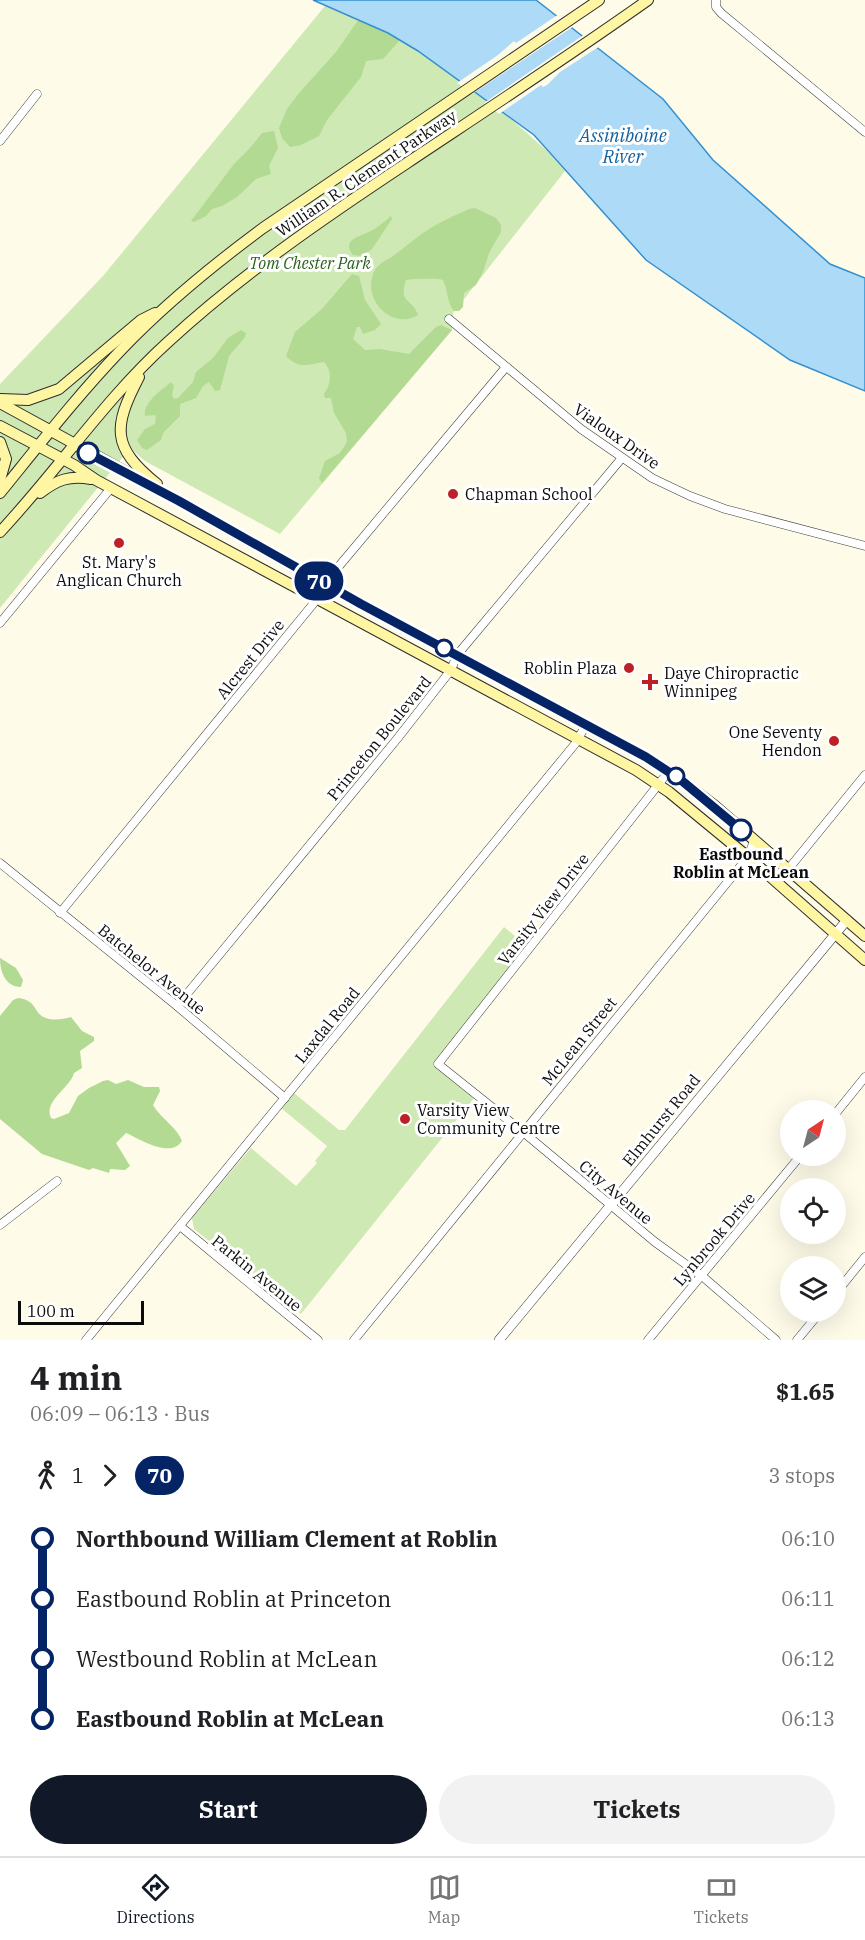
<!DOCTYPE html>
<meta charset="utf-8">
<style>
:root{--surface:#fff;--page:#f2f2f2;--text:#202124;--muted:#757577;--line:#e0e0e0;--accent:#111827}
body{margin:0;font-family:"IBM Plex Serif",serif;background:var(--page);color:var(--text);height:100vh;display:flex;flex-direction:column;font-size:22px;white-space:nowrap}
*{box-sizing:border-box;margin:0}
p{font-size:20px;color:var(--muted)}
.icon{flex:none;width:33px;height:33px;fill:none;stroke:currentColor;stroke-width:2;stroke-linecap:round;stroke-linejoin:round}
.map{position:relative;height:1340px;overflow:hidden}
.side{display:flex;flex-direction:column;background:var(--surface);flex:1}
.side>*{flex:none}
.badge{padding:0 12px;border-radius:20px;font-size:21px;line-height:39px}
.needle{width:39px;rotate:36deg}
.fabs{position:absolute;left:780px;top:1100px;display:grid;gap:12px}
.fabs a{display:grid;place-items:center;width:66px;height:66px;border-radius:50%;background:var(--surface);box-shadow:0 6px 24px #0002;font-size:30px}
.scale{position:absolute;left:18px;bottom:15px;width:126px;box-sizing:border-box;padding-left:6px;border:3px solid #0b0b0b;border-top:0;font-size:16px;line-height:21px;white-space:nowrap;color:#0b0b0b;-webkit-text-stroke:4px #fff;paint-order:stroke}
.map>.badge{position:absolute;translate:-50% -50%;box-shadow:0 0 0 3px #fff}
.legs{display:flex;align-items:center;gap:9px;height:66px;padding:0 30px;font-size:20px}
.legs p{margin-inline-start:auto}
.headline{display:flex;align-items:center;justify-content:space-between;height:102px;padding:0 30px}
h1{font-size:33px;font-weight:800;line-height:45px}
.button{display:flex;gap:12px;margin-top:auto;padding:12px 30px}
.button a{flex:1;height:69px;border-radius:36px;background:var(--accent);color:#fff;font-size:24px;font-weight:800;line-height:69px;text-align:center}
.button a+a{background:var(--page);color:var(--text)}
ul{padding:0 30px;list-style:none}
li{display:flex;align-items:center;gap:21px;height:60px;font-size:22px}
li i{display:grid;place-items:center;width:9px;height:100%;margin:0 8px;background:currentColor}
li i::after{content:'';width:15px;height:15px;margin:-8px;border:4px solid;border-radius:50%;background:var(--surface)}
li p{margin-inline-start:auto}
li:first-child i{background:linear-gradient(#0000 50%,currentColor 0)}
li:last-child i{background:linear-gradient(currentColor 50%,#0000 0)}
.tabs{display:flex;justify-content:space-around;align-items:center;height:84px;border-top:2px solid var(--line);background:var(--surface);font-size:16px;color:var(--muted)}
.tabs a{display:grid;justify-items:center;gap:3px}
.tabs .selected{color:var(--accent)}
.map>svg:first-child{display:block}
.green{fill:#cee9b3}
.forest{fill:#b2da92}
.water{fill:#addbf7;stroke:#3290d0;stroke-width:1.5}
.pier{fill:#fffbe9}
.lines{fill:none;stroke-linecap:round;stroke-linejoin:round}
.minor-casing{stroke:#3e3e3e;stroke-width:9}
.tertiary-casing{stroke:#3e3e3e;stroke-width:10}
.secondary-casing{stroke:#2d2d2d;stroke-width:12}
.minor{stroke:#fff;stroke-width:8}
.tertiary{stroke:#fff;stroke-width:9}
.secondary{stroke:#fff6a4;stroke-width:10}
.line-1-casing{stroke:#fff;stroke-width:14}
.line-1{stroke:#052465;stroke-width:9}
.stop-1-dot{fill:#fff;stroke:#052465;stroke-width:3}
.poi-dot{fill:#bd2127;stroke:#fff;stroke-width:2}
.labels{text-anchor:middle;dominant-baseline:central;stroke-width:6;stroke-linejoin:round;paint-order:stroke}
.street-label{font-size:16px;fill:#0b0b0b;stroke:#fff}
.park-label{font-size:16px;font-style:italic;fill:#29631b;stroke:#fff}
.poi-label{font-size:16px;fill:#0b0b0b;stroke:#fff;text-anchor:start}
.stop-label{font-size:16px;font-weight:bold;fill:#0b0b0b;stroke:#fff}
.water-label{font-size:18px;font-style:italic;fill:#13609e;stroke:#fff}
</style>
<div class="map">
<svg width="865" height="1340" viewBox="0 0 865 1340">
<rect width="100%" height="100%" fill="#fffbe9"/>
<g class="green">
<polygon points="325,6 388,33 418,51 511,119 546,150 565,171 453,313 452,330 280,534 145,461 130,448 0,608 0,384 103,276"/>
<polygon points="504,927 527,946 435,1065 475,1097 301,1314 194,1229 192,1218 251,1148 296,1186 317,1163 315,1161 327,1146 281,1108 294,1093 339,1130 345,1130"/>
</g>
<g class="forest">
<polygon points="359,19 400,40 383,59 366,61 361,77 327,120 319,136 301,145 290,147 282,138 279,128 287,109 300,92 336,52"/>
<polygon points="274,131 278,148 269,166 271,174 256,179 237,197 222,206 212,209 206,216 194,222 191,221 234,164 250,148 262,133"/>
<path d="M475 208 496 218 501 225V232L489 253 483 272 476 285 464 293 463 307 459 311H454C447 304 448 290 443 280 435 278 413 279 406 280 398 304 413 298 418 315 391 331 360 298 375 270 379 263 387 260 393 256 404 248 413 240 423 233 437 223 454 216 469 209Z"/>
<path d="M391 216 392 219 372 249 362 256 353 255C341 239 360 237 371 231 378 227 385 221 391 216Z"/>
<path d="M352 274 359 276 365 300 381 324 375 330 363 334 360 327H357L353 339 365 350 380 349 409 354 436 327 441 325 452 330 322 483 319 478 325 461 340 453 347 442 346 433 334 413 331 398H325L324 394C331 384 333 372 324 362 307 364 300 370 286 356L295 332 322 309Z"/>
<path d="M241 330 246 333 245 337 229 356 220 390 215 391 209 382 203 386 196 398 180 404V416L163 433 161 440 147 450 142 448 137 440 145 429 155 424 156 418 155 415 145 416C143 402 162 390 171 382L174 386 172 395 174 399 178 398 193 382 196 372 213 358 228 338Z"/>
<path d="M0 958 16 968 23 980 21 987C5 987 0 971 0 958Z"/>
<path d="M18 998C38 1000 33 1014 46 1018 54 1021 63 1019 71 1017L82 1031 94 1037V1041L80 1051 82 1068 74 1073C71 1087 43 1101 51 1118L54 1119 69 1113 78 1096 89 1088 103 1081 108 1080 116 1084 128 1080 144 1087H159L160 1091 153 1105C161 1119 177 1127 182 1141 170 1159 140 1139 126 1133L116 1143 130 1166 125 1170 110 1169 109 1173 93 1168 89 1170 42 1154 0 1119V1016L13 1000Z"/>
</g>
<polygon class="water" points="313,0 536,0 663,99 713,160 830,264 865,278 865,391 790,360 646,260 534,135 418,51 388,33"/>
<g class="pier">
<polygon points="559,14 574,26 472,94 457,83 498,55 514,41 516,43"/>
<polygon points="585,34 600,46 560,72 547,85 543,87 541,85 499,114 484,103"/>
</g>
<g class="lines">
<g class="minor-casing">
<g id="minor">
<polyline points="716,0 716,7 721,13 865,132"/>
<polyline points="0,141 37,94"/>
<polyline points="449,319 581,429 652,478 690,496 725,509 865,546"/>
<polyline points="0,623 111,488"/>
<polyline points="669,771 438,1064 523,1132 655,1242 702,1276 776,1340"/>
<polyline points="0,863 177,1006 285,1098"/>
<polyline points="777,883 865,775"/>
<polyline points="60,913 318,598 324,584 506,367"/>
<polyline points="177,1006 397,739 451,670 457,655 621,459"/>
<polyline points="836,1113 865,1077"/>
<polyline points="0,1225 57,1181"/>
<polyline points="180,1226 318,1340"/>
<polyline points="836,1293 865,1257"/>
<polyline points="86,1340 575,744 586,725"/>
<polyline points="354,1340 748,857 754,841"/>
<polyline points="648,1340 801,1155"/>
<polyline points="797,1340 821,1311"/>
</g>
</g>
<g class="tertiary-casing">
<polyline id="tertiary" points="499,1340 847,920"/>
</g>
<g class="secondary-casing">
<g id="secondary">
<path d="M139 377C113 427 111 447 157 484"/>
<polyline points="0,399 28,400 59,389 141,320 155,313"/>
<polyline points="0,403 179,501 324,584 646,757 681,780 715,806 865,936"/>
<polyline points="0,426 74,465 96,480 636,770 669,792 748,857 865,960"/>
<polyline points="0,442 6,459 0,480"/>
<path d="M0 493C39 445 78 395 121 350 164 305 213 265 263 228L599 0"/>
<path d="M40 493C57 480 69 475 91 479"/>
<path d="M0 532C58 470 105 399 168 342 242 274 324 218 407 163 488 109 569 56 648 0"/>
</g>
</g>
<use href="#minor" class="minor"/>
<use href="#tertiary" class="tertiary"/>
<use href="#secondary" class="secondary"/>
</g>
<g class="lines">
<g class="line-1-casing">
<polyline id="line-1" points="88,453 179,501 361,604 646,757 681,780 741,830"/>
</g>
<use href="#line-1" class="line-1"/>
</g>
<g class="stop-1-dot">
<circle cx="88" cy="453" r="10"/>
<circle cx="444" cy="648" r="8"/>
<circle cx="676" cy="776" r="8"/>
<circle cx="741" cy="830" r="10"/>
</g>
<g class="poi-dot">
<circle cx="453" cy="494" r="6"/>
<circle cx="119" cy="543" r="6"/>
<circle cx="629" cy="668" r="6"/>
<path d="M647 673h6v6h6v6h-6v6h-6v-6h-6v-6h6z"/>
<circle cx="834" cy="741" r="6"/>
<circle cx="405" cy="1119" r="6"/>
</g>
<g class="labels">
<g class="street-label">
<text transform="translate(366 173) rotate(-34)">William R. Clement Parkway</text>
<text transform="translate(617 436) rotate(35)">Vialoux Drive</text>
<text transform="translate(250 659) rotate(-51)">Alcrest Drive</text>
<text transform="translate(379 738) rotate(-51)">Princeton Boulevard</text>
<text transform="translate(543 909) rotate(-52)">Varsity View Drive</text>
<text transform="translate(152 969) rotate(39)">Batchelor Avenue</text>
<text transform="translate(327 1025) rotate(-51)">Laxdal Road</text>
<text transform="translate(579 1041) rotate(-51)">McLean Street</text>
<text transform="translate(661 1120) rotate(-51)">Elmhurst Road</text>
<text transform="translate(616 1192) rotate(40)">City Avenue</text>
<text transform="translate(714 1239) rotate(-50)">Lynbrook Drive</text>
<text transform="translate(257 1273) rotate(39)">Parkin Avenue</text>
</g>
<g class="park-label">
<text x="310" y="263">Tom Chester Park</text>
</g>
<g class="poi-label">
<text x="465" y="494">Chapman School</text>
<text x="119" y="562" text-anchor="middle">St. Mary's<tspan x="119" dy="18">Anglican Church</tspan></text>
<text x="617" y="668" text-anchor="end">Roblin Plaza</text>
<text x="664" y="673">Daye Chiropractic<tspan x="664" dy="18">Winnipeg</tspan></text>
<text x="822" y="732" text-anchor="end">One Seventy<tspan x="822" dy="18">Hendon</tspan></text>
<text x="417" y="1110">Varsity View<tspan x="417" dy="18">Community Centre</tspan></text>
</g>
<g class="stop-label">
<text x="741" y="854">Eastbound<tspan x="741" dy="18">Roblin at McLean</tspan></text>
</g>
<g class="water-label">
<text x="623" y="135">Assiniboine<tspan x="623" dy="21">River</tspan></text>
</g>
</g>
</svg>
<div class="fabs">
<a><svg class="needle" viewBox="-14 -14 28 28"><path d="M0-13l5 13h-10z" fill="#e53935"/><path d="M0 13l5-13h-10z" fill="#757577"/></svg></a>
<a><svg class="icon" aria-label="locate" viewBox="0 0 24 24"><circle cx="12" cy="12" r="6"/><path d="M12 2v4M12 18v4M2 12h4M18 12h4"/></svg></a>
<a><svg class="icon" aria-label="layers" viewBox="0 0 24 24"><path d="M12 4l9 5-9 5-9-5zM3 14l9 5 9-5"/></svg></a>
</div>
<div class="scale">100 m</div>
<b class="badge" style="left:319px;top:581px;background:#052465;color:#fff">70</b>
</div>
<section class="side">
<div class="headline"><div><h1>4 min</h1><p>06:09 – 06:13 · Bus</p></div><b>$1.65</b></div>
<div class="legs"><svg class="icon" aria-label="walk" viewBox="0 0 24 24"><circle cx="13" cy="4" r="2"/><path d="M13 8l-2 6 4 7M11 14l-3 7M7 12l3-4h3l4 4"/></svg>1<svg class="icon" aria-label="forward" viewBox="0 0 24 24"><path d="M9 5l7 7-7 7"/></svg><b class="badge" style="background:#052465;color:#fff">70</b><p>3 stops</p></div>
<ul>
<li><i style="color:#052465"></i><b>Northbound William Clement at Roblin</b><p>06:10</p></li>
<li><i style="color:#052465"></i><span>Eastbound Roblin at Princeton</span><p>06:11</p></li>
<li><i style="color:#052465"></i><span>Westbound Roblin at McLean</span><p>06:12</p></li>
<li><i style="color:#052465"></i><b>Eastbound Roblin at McLean</b><p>06:13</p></li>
</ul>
<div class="button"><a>Start</a><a>Tickets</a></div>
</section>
<nav class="tabs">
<a class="selected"><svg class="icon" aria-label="directions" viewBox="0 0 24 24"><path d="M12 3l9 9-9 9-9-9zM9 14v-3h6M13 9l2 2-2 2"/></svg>Directions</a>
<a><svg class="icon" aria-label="map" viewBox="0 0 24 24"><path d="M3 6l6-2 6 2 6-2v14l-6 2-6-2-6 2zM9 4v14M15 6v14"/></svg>Map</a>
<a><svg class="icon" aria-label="tickets" viewBox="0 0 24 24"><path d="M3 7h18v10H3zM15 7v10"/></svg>Tickets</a>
</nav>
